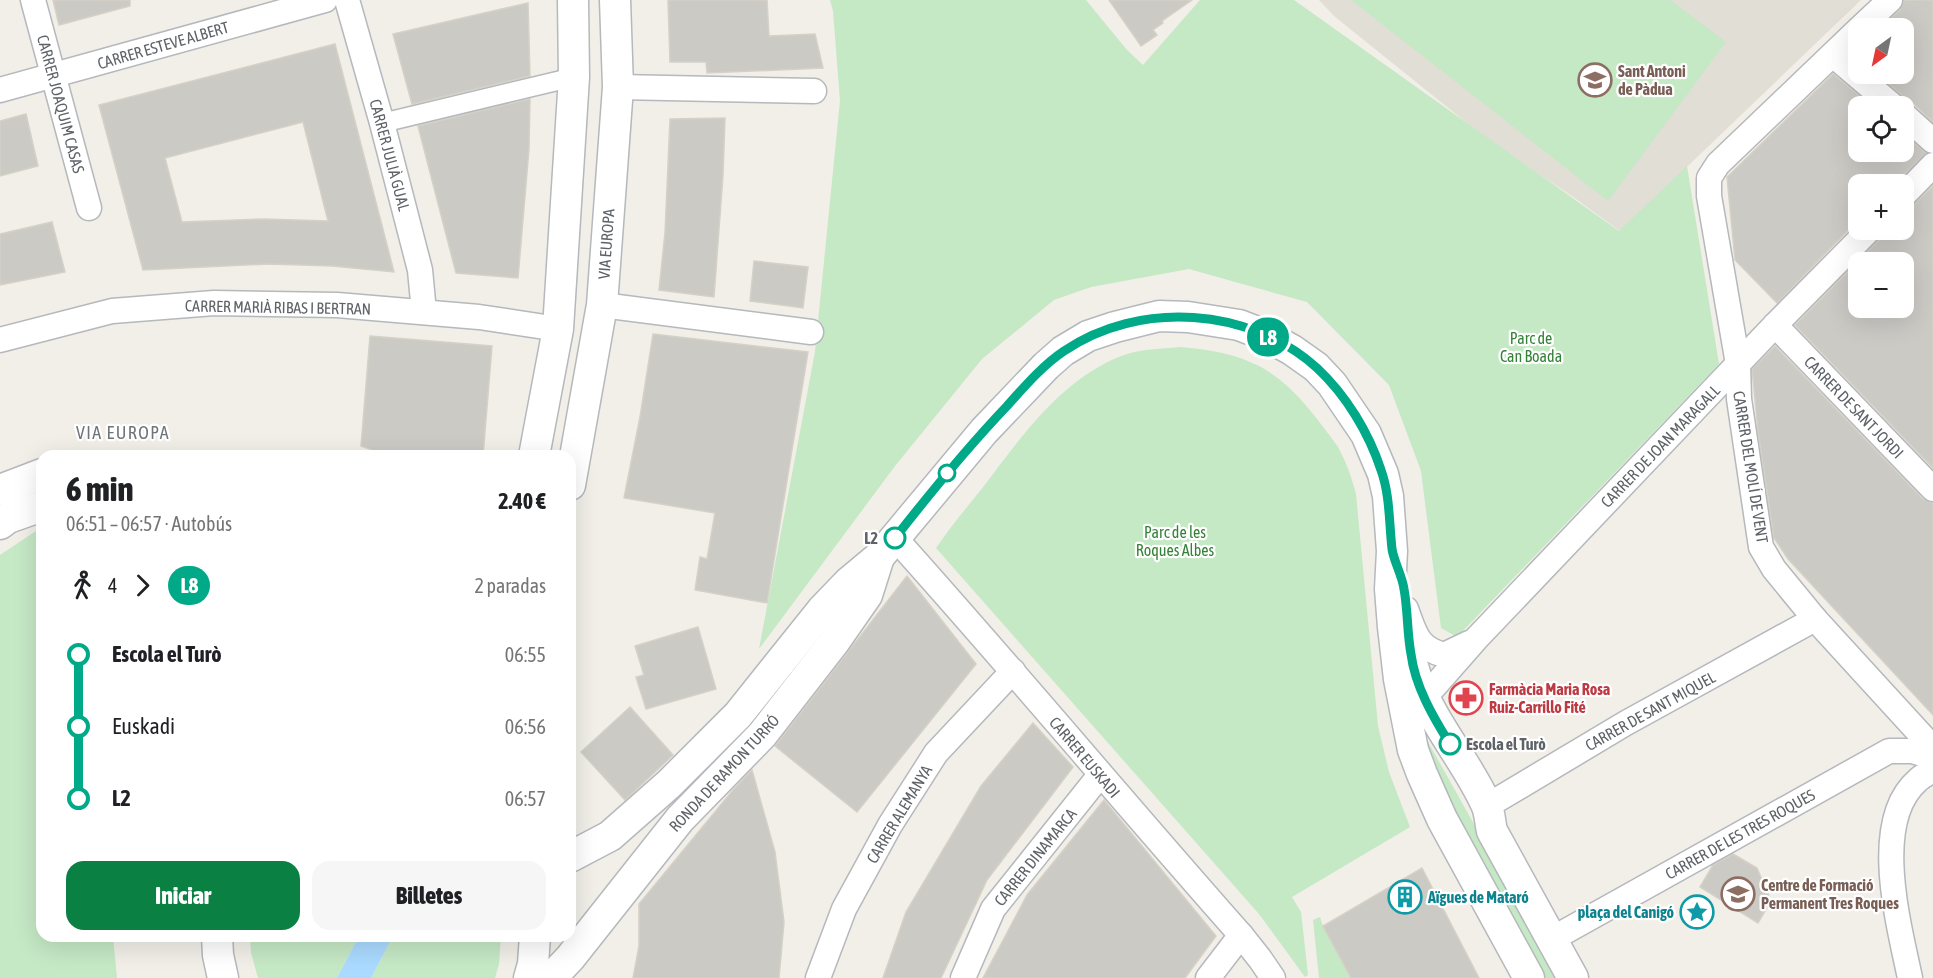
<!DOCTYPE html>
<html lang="es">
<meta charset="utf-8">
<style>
:root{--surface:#fff;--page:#f6f6f6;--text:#202124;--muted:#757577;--accent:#0b8043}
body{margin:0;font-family:"Asap Condensed",sans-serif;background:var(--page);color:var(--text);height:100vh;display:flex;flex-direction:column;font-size:22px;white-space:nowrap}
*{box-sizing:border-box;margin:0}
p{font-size:20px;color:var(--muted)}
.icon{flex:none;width:33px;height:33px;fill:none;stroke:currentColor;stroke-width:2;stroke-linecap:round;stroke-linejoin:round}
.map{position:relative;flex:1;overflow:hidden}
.drawer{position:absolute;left:36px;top:450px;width:540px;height:492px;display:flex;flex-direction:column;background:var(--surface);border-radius:18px;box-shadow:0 6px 24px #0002}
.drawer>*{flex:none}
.badge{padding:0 12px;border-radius:20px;font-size:21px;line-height:39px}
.needle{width:39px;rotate:213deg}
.buttons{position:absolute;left:1848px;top:18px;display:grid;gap:12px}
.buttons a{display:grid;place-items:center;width:66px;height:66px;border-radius:12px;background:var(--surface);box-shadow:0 6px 24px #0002;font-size:30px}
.map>.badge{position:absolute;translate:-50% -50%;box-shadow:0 0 0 3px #fff}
.legs{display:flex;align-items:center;gap:9px;height:66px;padding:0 30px;font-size:20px}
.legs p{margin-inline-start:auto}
.summary{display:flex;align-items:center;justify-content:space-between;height:102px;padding:0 30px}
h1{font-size:33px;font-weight:800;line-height:45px}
.cta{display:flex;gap:12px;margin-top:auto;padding:12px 30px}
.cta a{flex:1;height:69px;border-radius:18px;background:var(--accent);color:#fff;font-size:24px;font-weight:800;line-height:69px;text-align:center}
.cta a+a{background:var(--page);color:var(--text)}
ul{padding:0 30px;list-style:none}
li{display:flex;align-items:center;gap:21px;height:72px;font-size:22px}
li i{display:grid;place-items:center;width:9px;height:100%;margin:0 8px;background:currentColor}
li i::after{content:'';width:15px;height:15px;margin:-8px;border:4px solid;border-radius:50%;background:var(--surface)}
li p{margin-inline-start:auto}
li:first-child i{background:linear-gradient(#0000 50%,currentColor 0)}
li:last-child i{background:linear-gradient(currentColor 50%,#0000 0)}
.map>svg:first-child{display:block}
.education{fill:#e1ded6}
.green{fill:#c5e8c5}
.water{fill:#aadaff}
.building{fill:#cccac5;stroke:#d6d1c6;stroke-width:1.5;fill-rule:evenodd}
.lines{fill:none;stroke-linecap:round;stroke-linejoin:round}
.pedestrian-casing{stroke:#b5b8bc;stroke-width:21}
.minor-casing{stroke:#b5b8bc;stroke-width:27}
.tertiary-casing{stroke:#b5b8bc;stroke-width:33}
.pedestrian{stroke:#fff;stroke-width:18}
.minor{stroke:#fff;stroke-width:24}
.tertiary{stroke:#fff;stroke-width:30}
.line-1-casing{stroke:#fff;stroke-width:14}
.line-1{stroke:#00a988;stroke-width:9}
.stop-1-dot{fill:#fff;stroke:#00a988;stroke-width:3}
.labels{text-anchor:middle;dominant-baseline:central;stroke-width:4.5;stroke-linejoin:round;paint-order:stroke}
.street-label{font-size:16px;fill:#5f6368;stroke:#fff}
.education-label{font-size:16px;font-weight:bold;fill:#785e54;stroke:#fff;text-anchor:start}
.park-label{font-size:16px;fill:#348238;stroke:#fff}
.stop-label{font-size:16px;font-weight:bold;fill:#5f6368;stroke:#fff;text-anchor:end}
.health-label{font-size:16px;font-weight:bold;fill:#be3a42;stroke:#fff;text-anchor:start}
.culture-label{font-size:16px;font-weight:bold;fill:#0d838f;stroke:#fff;text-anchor:start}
.neighbourhood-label{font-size:18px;letter-spacing:1.5px;fill:#70757a;stroke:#fff}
</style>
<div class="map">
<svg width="1933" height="978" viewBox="0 0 1933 978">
<rect width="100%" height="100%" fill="#f1efe8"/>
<polygon class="education" points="1319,0 1861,0 1620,231 1569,194 1493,144 1334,16"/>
<g class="green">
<polygon points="830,0 1086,0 1127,50 1143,65 1200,0 1294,0 1619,231 1687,166 1719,364 1457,637 1441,628 1421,471 1389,385 1307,302 1189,269 1091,287 1054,300 982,359 895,466 759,649 815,352 840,101 833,11"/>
<polygon points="1351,0 1670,0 1726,42 1608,201"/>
<path d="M1179 347C1203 349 1228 352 1250 362 1285 376 1308 407 1330 436 1333 441 1338 445 1340 451 1347 464 1352 479 1356 494L1378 726 1389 772 1410 827 1292 897 1301 912 1308 975 1305 977 1259 914 936 548C951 526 968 506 984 486 1022 436 1062 378 1124 355 1141 349 1161 349 1179 347Z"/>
<polygon points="42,527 42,936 113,936 117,978 0,978 0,555"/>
<polygon points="1423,733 1560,978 1533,978 1437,796"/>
<polygon points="1320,917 1323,926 1351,978 1319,978 1313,920"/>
<polygon points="250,936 359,936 337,978 258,978 251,953"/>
<polygon points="393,936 501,936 499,964 495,978 371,978"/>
</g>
<polygon class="water" points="359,936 393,936 371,978 337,978"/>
<g class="building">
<polygon points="53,0 130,0 130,6 59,25"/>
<polygon points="668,0 767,0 769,36 815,34 823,68 707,73 706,62 670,62"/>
<polygon points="1109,0 1192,0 1162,21 1163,23 1153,30 1157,35 1141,46"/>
<polygon points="1904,0 1933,0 1933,122 1914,104 1906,101 1902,95 1877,74 1904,74 1904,28 1880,28 1900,10"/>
<polygon points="528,3 530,76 412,104 393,34"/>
<path d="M335 44 394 272 332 266 269 264 143 270 99 105ZM303 122 328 221 264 219 182 222 165 158Z"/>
<polygon points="1833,74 1872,106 1858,106 1858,152 1904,152 1904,134 1926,153 1894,184 1858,184 1858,220 1777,303 1735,260 1727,177"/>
<polygon points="530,99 529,149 518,278 456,273 418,126"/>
<polygon points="26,114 38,166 0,176 0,121"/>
<polygon points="725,118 723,175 714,297 659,290 665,233 670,119"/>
<path d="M1933 186V468L1795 325 1879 240 1884 230H1904V211L1914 205ZM1858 262H1904V308H1858Z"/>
<polygon points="52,222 65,272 0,285 0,234"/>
<polygon points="754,261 808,267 803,308 750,301"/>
<polygon points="653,334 808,352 767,603 695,590 700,557 707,559 715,513 624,498 640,417"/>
<polygon points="370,336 492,346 483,456 389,456 361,446"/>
<polygon points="1775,346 1923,499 1933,503 1933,715 1788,559 1774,538 1758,431 1752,369"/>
<polygon points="907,576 976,664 857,812 775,746"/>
<polygon points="698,627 716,689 646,709 636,677 644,675 635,646"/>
<polygon points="630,707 673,755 625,800 581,752"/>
<polygon points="1033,723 1073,767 987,880 941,978 883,978 906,912 981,786"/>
<polygon points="752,770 775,852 784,922 779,978 633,978 639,946 639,904 733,790"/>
<polygon points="1104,800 1216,936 1185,978 983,978 1027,895"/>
<polygon points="1733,854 1757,868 1771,901 1758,923 1700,887 1713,865"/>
<polygon points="1422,868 1479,978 1351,978 1323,926"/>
</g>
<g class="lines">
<g class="pedestrian-casing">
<polyline id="pedestrian" points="382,123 574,77"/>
</g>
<g class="minor-casing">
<g id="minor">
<polyline points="33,0 89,208"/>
<polyline points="347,0 382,123 420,270 424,312"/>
<polyline points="1860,28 1890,0"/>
<polyline points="1858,30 1718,164 1709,178 1709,196 1738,364 1739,399 1761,547 1774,569 1815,619 1933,748"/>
<polyline points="1833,55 1893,106"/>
<polyline points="618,87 814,91"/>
<polyline points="0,90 325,0"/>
<polyline points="1904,115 1933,141"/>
<polyline points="1904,195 1933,165"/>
<polyline points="602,305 811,332"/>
<polyline points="1775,325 1933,489"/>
<polyline points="0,340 112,311 214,303 337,305 479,317 558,329"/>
<path d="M895 538C1012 668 1124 803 1241 935L1260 959 1273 978"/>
<path d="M1406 609C1415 633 1417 648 1444 655L1469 643"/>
<polyline points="1416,711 1425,697 1476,639 1775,325 1869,230"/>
<polyline points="1487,806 1626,723 1815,619"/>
<polyline points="1552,939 1889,751 1912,751 1933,757"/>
<polyline points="818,978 844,909 890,825 936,753 1013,671"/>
<polyline points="963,978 993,909 1100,775"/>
<polyline points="1208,978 1241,935"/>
<path d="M1910 978C1899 925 1870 821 1918 780 1922 776 1928 773 1933 770"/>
</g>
</g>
<g class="tertiary-casing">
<g id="tertiary">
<polyline points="534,456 558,329 574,77 573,0"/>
<polyline points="570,485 602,305 618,87 615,0"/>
<polyline points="0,490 42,474"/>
<polyline points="0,524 8,518 42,506"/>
<path d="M1410 652C1419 710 1463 753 1486 804 1490 812 1490 823 1492 831L1573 978"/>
<polyline points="570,857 610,836 669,784 738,715 822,610 849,582 879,557 984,431 1046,366 1063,351 1088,336 1115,327 1159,316 1188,317 1239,325 1265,335 1292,350 1316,367 1332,384 1366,434 1383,474 1388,496 1392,551 1390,589 1393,627 1399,679 1413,750 1422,774 1442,819 1529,978"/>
<polyline points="217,936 218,955 223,978"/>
<polyline points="529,978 533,964 535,936"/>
<polyline points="551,978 570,958 680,819 762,735 835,641 867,595 879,557"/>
</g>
</g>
<use href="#pedestrian" class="pedestrian"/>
<use href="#minor" class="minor"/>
<use href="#tertiary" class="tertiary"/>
</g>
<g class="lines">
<g class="line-1-casing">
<path id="line-1" d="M895 538C931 492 967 448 1007 406 1024 387 1043 365 1064 351 1139 300 1250 307 1317 368 1346 395 1369 433 1381 470 1390 495 1389 522 1392 549 1394 562 1402 575 1404 589 1408 611 1407 633 1411 654 1415 686 1433 717 1450 744"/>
</g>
<use href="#line-1" class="line-1"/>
</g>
<defs>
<g id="school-ring" transform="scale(1.725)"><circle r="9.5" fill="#fff" stroke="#8d6e63" stroke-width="1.5"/><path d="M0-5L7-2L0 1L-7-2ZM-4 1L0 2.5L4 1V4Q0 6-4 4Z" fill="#8d6e63"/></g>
<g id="pharmacy-ring" transform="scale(1.725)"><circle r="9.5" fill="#fff" stroke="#e0444e" stroke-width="1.5"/><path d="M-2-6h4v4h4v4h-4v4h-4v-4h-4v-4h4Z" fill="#e0444e"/></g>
<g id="university-ring" transform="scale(1.725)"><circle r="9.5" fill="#fff" stroke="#8d6e63" stroke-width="1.5"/><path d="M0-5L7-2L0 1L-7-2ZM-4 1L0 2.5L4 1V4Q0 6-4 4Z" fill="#8d6e63"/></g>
<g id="building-ring" transform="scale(1.725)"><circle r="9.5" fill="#fff" stroke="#0f9aa8" stroke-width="1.5"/><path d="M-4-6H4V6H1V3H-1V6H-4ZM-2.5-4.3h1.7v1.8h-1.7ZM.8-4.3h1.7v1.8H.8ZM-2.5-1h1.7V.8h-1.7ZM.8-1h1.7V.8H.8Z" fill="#0f9aa8"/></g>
<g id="sight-ring" transform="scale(1.725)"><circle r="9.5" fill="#fff" stroke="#0f9aa8" stroke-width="1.5"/><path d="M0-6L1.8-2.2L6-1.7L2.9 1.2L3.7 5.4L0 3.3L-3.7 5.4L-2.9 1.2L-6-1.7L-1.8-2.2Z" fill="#0f9aa8"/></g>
</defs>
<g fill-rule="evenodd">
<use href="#school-ring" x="1595" y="80"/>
<use href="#pharmacy-ring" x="1466" y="698"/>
<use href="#university-ring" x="1738" y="894"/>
<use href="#building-ring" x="1405" y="897"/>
<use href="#sight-ring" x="1697" y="912"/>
</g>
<g class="stop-1-dot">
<circle cx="947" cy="473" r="8"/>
<circle cx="895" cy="538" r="10"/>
<circle cx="1450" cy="744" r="10"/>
</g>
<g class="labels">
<g class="street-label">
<text transform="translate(163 45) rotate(-16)">CARRER ESTEVE ALBERT</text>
<text transform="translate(61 104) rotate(75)">CARRER JOAQUIM CASAS</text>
<text transform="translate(390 155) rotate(75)">CARRER JULIÀ GUAL</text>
<text transform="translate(606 244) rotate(-86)">VIA EUROPA</text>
<text transform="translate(278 307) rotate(1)">CARRER MARIÀ RIBAS I BERTRAN</text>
<text transform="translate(1854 407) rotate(46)">CARRER DE SANT JORDI</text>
<text transform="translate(1660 446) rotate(-46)">CARRER DE JOAN MARAGALL</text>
<text transform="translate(1751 467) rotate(81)">CARRER DEL MOLÍ DE VENT</text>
<text transform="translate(1650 711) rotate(-29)">CARRER DE SANT MIQUEL</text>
<text transform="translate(1085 757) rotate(50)">CARRER EUSKADI</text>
<text transform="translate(724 773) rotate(-47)">RONDA DE RAMON TURRÓ</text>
<text transform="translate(899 814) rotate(-59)">CARRER ALEMANYA</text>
<text transform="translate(1740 834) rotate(-29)">CARRER DE LES TRES ROQUES</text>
<text transform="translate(1035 857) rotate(-51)">CARRER DINAMARCA</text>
</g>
<g class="education-label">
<text x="1618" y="71">Sant Antoni<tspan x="1618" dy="18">de Pàdua</tspan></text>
<text x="1761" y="885">Centre de Formació<tspan x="1761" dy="18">Permanent Tres Roques</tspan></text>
</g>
<g class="park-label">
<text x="1531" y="338">Parc de<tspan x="1531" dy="18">Can Boada</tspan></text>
<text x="1175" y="532">Parc de les<tspan x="1175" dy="18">Roques Albes</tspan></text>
</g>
<g class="stop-label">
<text x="878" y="538">L2</text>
<text x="1466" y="744" text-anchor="start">Escola el Turò</text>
</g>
<g class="health-label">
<text x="1489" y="689">Farmàcia Maria Rosa<tspan x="1489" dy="18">Ruiz-Carrillo Fité</tspan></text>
</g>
<g class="culture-label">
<text x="1428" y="897">Aïgues de Mataró</text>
<text x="1674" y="912" text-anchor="end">plaça del Canigó</text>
</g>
<g class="neighbourhood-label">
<text x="123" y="432">VIA EUROPA</text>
</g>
</g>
</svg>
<div class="buttons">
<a><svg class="needle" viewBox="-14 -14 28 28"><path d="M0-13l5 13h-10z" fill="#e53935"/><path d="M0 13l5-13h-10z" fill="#757577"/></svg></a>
<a><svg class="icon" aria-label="locate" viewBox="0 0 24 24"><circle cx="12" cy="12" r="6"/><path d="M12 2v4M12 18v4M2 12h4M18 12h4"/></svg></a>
<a>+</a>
<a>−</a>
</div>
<b class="badge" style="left:1268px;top:337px;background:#00a988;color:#fff">L8</b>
<section class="drawer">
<div class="summary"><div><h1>6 min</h1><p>06:51 – 06:57 · Autobús</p></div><b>2.40 €</b></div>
<div class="legs"><svg class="icon" aria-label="walk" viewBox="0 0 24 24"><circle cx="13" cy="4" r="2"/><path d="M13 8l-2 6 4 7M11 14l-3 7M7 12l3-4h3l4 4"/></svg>4<svg class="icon" aria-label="forward" viewBox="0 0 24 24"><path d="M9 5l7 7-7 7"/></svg><b class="badge" style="background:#00a988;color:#fff">L8</b><p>2 paradas</p></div>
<ul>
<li><i style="color:#00a988"></i><b>Escola el Turò</b><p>06:55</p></li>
<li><i style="color:#00a988"></i><span>Euskadi</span><p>06:56</p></li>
<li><i style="color:#00a988"></i><b>L2</b><p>06:57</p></li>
</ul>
<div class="cta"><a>Iniciar</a><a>Billetes</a></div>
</section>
</div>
